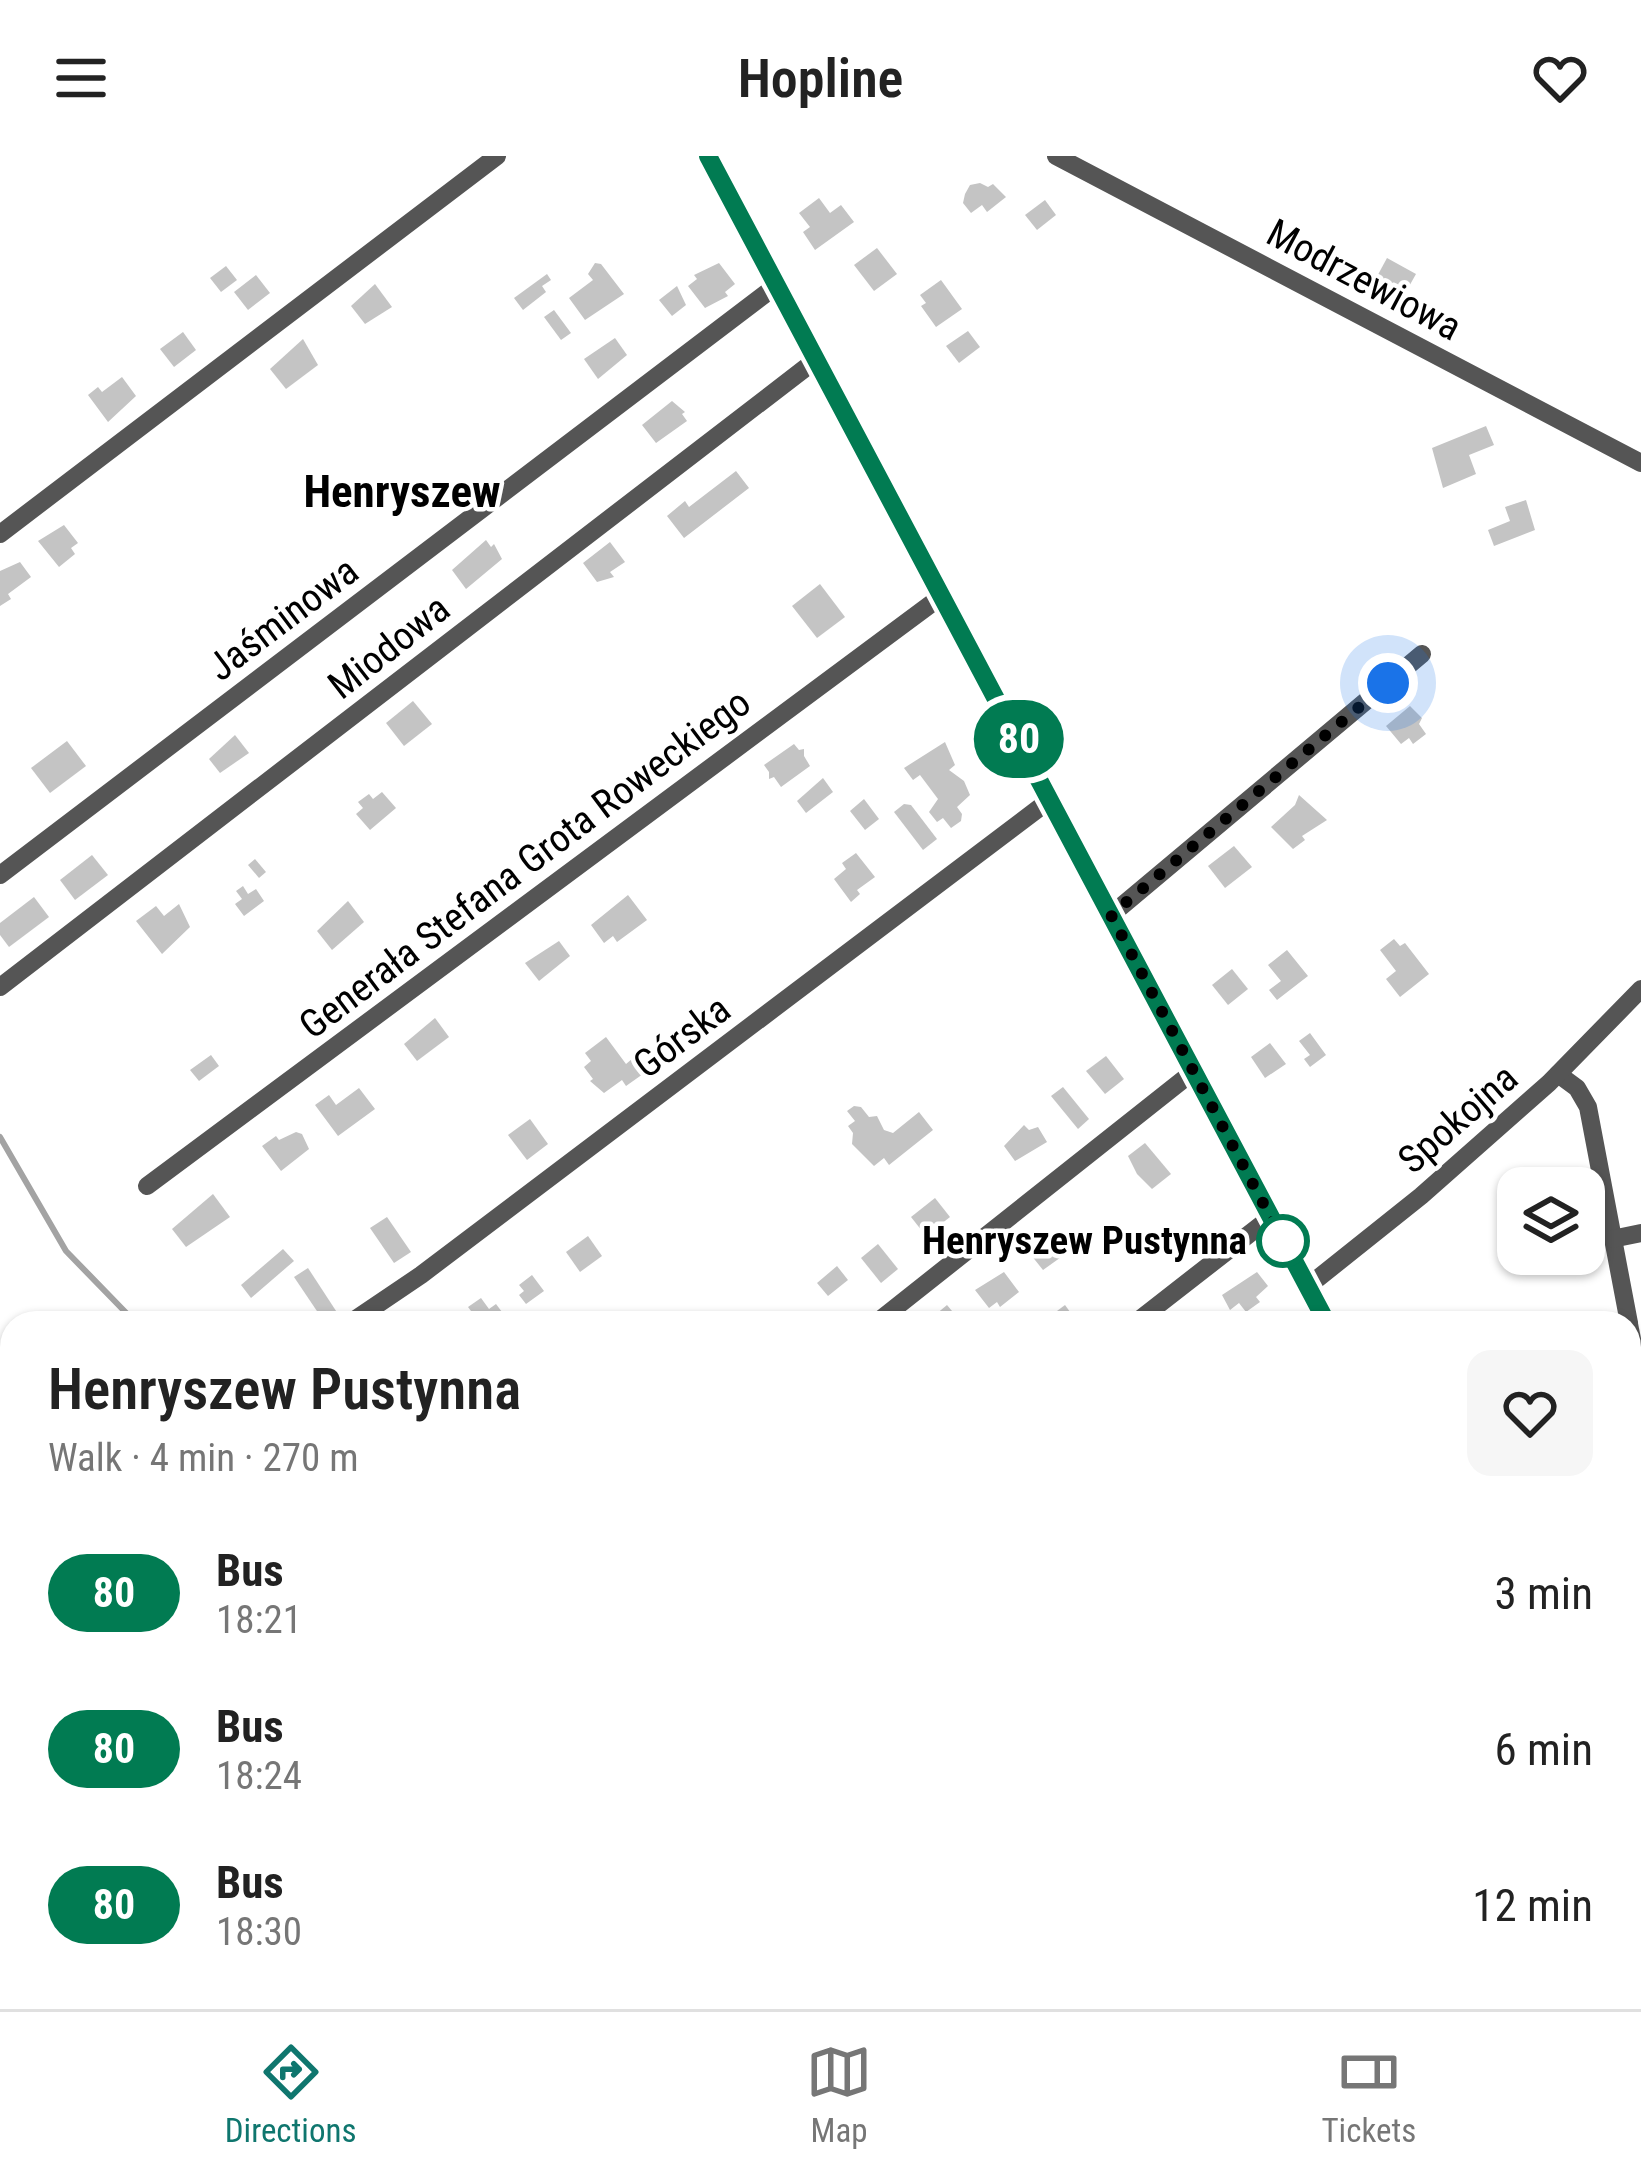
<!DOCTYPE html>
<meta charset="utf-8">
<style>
:root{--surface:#fff;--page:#f6f6f6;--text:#222;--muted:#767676;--line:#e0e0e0;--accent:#0f766e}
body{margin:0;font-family:"Roboto Condensed",sans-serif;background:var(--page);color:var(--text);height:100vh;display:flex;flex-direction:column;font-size:45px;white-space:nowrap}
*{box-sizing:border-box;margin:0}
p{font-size:39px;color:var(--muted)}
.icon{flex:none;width:66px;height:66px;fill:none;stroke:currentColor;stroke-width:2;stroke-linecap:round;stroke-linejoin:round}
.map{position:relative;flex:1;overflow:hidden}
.side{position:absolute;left:0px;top:1155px;width:1641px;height:699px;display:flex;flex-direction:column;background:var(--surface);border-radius:36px 36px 0 0;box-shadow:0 3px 9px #0004}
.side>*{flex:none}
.badge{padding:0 24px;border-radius:39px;font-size:42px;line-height:78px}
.buttons{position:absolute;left:1497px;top:1011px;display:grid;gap:24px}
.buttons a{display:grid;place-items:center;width:108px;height:108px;border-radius:24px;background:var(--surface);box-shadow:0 3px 9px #0004;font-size:60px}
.you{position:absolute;width:60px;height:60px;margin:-30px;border:9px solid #fff;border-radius:50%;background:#1a73e8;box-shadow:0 0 0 18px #1a73e833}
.map>.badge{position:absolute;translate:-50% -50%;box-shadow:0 0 0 6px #fff}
.round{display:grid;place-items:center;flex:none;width:126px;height:126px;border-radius:24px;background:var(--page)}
.headline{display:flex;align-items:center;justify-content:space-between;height:204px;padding:0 48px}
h1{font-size:57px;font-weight:600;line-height:90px}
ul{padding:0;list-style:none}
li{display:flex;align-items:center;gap:36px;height:156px;padding:0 48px}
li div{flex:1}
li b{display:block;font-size:45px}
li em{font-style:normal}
li .badge{min-width:132px;font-weight:700;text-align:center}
header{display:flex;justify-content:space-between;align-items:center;height:156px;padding:0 48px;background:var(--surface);font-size:54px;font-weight:600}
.menu{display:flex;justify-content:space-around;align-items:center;height:168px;border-top:3px solid var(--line);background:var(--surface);font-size:33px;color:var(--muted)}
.menu a{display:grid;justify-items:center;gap:6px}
.menu .selected{color:var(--accent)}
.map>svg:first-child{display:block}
.green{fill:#dcdcdc}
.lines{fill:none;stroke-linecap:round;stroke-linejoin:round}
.stream{stroke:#a3a3a3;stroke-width:6}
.building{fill:#c4c4c4}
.minor{stroke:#555;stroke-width:18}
.tertiary{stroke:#555;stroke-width:24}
.line-casing{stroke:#fff;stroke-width:27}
.line{stroke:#017b52;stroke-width:18}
.walk{stroke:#000;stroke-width:12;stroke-dasharray:0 21.6}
.stop-dot{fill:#fff;stroke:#017b52;stroke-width:6}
.labels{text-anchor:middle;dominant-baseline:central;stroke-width:9;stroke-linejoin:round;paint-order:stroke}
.street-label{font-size:39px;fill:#000;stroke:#fff}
.stop-label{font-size:39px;font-weight:bold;fill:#000;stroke:#fff;text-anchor:end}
.quarter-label{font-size:45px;font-weight:bold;fill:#000;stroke:#fff}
</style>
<header><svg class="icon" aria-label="menu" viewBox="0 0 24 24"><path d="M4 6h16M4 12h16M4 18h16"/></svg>Hopline<svg class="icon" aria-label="heart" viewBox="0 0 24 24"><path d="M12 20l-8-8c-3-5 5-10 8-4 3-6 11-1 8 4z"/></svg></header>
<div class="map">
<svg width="1641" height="1853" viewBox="0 0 1641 1853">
<rect width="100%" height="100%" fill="#fff"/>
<g class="green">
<polygon points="1641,1632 1641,1695 1629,1672 1629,1642"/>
<polygon points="704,1842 1025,1842 1011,1853 713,1853"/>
</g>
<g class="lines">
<polyline class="stream" points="0,981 66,1095 136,1167"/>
</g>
<g class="building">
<polygon points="980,27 988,31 993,28 1006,41 987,56 982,49 971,57 963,47 965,38 970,29"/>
<polygon points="819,42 830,57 841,49 854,66 815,94 803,76 810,71 799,57"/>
<polygon points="1045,44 1056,59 1037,74 1025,59"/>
<polygon points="877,92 897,118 874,135 854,109"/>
<polygon points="1387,102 1416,118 1403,141 1374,126"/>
<polygon points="595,107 601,108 624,138 585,164 569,142 593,124 588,118"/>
<polygon points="719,107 735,128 725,136 728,140 705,152 688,130 697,123 694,119"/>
<polygon points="226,110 237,124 221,136 210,122"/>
<polygon points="547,118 551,124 542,130 546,136 523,154 514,142"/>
<polygon points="256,119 270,137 248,154 234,136"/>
<polygon points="941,124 962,153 936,171 921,150 926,147 920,139"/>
<polygon points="375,128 392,151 365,168 351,150"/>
<polygon points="677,130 686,149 672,160 659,144"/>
<polygon points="554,154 571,177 561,184 544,161"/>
<polygon points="968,175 980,191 959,207 946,190"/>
<polygon points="183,176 196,194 174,211 160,193"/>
<polygon points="615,182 627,199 598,223 584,203"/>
<polygon points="303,183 318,209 286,233 270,213"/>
<polygon points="122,221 136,240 108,266 88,239 98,231 102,236"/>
<polygon points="672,245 685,256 682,258 687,265 656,287 642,269"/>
<polygon points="1486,270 1494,289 1469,299 1476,318 1443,332 1432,292"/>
<polygon points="736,315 749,332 684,382 667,360 685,345 689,351"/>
<polygon points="1526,344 1535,374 1494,390 1488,374 1510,365 1505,351"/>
<polygon points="64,369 78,387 71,392 75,398 59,411 38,385"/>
<polygon points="486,384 491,391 494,388 502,403 466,433 452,414"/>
<polygon points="610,386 625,406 610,416 614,421 597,426 583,407"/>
<polygon points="20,406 31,421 8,438 11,443 0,450 0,415"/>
<polygon points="820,428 845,461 817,482 792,450"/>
<polygon points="413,545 432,568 404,590 386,567"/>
<polygon points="1410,550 1422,562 1419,568 1426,578 1413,588 1409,582 1401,588 1386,570"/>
<polygon points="235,579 249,597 220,617 209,603"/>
<polygon points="67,585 86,610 50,637 31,612"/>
<polygon points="945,586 955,609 949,614 964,625 970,639 957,651 962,658 961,665 951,672 943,662 937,666 929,656 938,643 920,619 913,624 904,612"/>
<polygon points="794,588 799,594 804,593 804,600 810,610 781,631 774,621 769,623 769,616 764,609"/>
<polygon points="823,622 833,636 806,657 797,645"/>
<polygon points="382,636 396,652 370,674 356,658 363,652 358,646 369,638 373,643"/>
<polygon points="1299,639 1327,664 1302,680 1305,684 1293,693 1271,671 1295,649"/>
<polygon points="864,643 879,663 865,674 850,655"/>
<polygon points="904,648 911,649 937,683 923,694 894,656"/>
<polygon points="1234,690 1252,711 1225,732 1208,710"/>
<polygon points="856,697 875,721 857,734 860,738 851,746 834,723 846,713 842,707"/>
<polygon points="92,699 108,719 75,744 60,724"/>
<polygon points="255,703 266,716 259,722 248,709"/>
<polygon points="243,730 248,738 256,733 264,745 244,760 235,748 242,743 236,735"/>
<polygon points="628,739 647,764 617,786 613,780 604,787 591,769"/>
<polygon points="34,741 49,761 9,791 0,779 0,767"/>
<polygon points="348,745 364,766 332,794 317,775"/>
<polygon points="179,748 190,771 162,798 136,765 156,750 164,760"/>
<polygon points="1394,783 1400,790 1405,787 1429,818 1400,841 1386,823 1396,815 1380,794"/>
<polygon points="559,785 570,800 539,825 525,807"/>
<polygon points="1287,794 1308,820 1277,844 1269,834 1281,825 1268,809"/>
<polygon points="1232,813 1248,833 1228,849 1212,829"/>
<polygon points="435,862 449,881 417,905 404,888"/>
<polygon points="1310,877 1326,899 1310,911 1304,903 1310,899 1299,885"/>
<polygon points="606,881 626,908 632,903 643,918 626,930 622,924 604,937 590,925 593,923 584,911 591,905 585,897"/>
<polygon points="1270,887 1286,908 1265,922 1251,901"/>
<polygon points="211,899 219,910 199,925 190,914"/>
<polygon points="1106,900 1124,923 1105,938 1086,915"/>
<polygon points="1063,931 1089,963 1078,973 1051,940"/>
<polygon points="359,932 375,953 338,980 315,949 329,939 336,949"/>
<polygon points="854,950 861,951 869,961 877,960 884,974 893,977 919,956 933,974 889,1009 884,1002 874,1010 852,988 853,977 848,970 855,965 847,955"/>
<polygon points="530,963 548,988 527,1004 508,979"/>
<polygon points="1024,969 1029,974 1038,971 1047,986 1015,1005 1004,990"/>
<polygon points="296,976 302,978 309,993 281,1015 262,990 276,980 279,984"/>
<polygon points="1145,987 1171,1018 1152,1033 1137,1018 1128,1000"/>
<polygon points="213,1038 230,1061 186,1091 172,1073"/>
<polygon points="935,1042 950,1061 926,1080 911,1061"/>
<polygon points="387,1061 411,1096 394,1107 370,1072"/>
<polygon points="1516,1062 1518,1073 1501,1077 1498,1065"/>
<polygon points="1057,1076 1071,1094 1043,1114 1027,1094 1036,1086 1039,1090"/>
<polygon points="588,1080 602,1100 580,1116 566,1096"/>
<polygon points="878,1088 898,1113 881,1127 861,1102"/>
<polygon points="283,1093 294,1105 251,1142 241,1129"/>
<polygon points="837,1110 848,1124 828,1140 817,1127"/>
<polygon points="308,1112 340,1161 333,1167 325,1167 294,1121"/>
<polygon points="1004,1116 1019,1136 1000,1151 997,1146 989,1152 975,1134"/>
<polygon points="1257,1116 1268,1130 1256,1141 1260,1146 1246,1156 1239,1147 1230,1154 1222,1139"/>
<polygon points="532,1119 544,1135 526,1148 519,1139 524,1135 519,1129"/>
<polygon points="481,1142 489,1153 496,1148 502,1156 495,1161 500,1167 480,1167 468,1151"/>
<polygon points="947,1149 962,1167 941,1167 935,1159"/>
<polygon points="1065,1149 1078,1167 1041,1167"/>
</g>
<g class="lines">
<g class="minor">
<polyline points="1056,0 1641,307"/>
<polyline points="0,378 497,0"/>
<polyline points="0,719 777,129"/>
<polyline points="1111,759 1422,498"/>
<polyline points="0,831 817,203"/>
<polyline points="1558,918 1577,932 1588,951 1629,1167"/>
<polyline points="147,1030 943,439"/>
<polyline points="1612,1083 1641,1077"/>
<polyline points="1307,1131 1421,1040 1549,927 1641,833"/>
<polyline points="350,1167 421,1119 1051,643"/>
<polyline points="876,1167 1194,915"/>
<polyline points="1135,1167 1271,1061"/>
<polyline points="1629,1168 1641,1229"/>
<polyline points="0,1229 12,1234"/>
<polyline points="678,1842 687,1853"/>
<polyline points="1410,1842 1417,1853"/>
<polyline points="1158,1853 1172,1842"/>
<polyline points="1322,1853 1336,1842"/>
</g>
<g class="tertiary">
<polyline points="708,0 1327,1167"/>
<polyline points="1629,1721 1641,1742"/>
</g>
</g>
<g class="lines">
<g class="line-casing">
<polyline id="line" points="708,0 1327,1167"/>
</g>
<use href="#line" class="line"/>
<polyline class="walk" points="1283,1085 1111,759 1388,527"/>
</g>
<circle class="stop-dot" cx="1283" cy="1085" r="24"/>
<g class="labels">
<g class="street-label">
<text transform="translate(1364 124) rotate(28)">Modrzewiowa</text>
<text transform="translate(283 463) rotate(-37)">Jaśminowa</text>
<text transform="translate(389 491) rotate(-38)">Miodowa</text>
<text transform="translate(525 708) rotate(-37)">Generała Stefana Grota Roweckiego</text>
<text transform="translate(682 881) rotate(-37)">Górska</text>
<text transform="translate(1458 963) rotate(-41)">Spokojna</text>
</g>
<g class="stop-label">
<text x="1247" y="1085">Henryszew Pustynna</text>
</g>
<g class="quarter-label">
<text x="402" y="335">Henryszew</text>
</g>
</g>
</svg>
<div class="buttons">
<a><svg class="icon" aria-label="layers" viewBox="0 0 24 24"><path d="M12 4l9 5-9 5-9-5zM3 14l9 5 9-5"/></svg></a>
</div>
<div class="you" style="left:1388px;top:527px"></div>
<b class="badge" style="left:1019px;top:583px;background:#017b52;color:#fff">80</b>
<section class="side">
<div class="headline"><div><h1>Henryszew Pustynna</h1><p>Walk · 4 min · 270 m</p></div><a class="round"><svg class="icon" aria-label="heart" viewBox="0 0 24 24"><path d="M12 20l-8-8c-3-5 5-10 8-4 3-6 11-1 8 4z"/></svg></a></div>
<ul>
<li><span class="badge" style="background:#017b52;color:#fff">80</span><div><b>Bus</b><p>18:21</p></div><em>3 min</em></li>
<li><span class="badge" style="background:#017b52;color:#fff">80</span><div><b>Bus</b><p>18:24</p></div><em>6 min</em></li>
<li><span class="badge" style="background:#017b52;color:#fff">80</span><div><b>Bus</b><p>18:30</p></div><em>12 min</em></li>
</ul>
</section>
</div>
<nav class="menu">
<a class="selected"><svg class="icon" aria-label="directions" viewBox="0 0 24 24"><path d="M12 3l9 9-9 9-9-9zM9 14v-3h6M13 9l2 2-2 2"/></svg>Directions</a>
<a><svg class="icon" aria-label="map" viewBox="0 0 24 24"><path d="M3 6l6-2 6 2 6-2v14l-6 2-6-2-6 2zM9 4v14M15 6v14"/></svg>Map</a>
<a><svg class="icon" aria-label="tickets" viewBox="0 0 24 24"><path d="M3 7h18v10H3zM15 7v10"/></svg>Tickets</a>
</nav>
